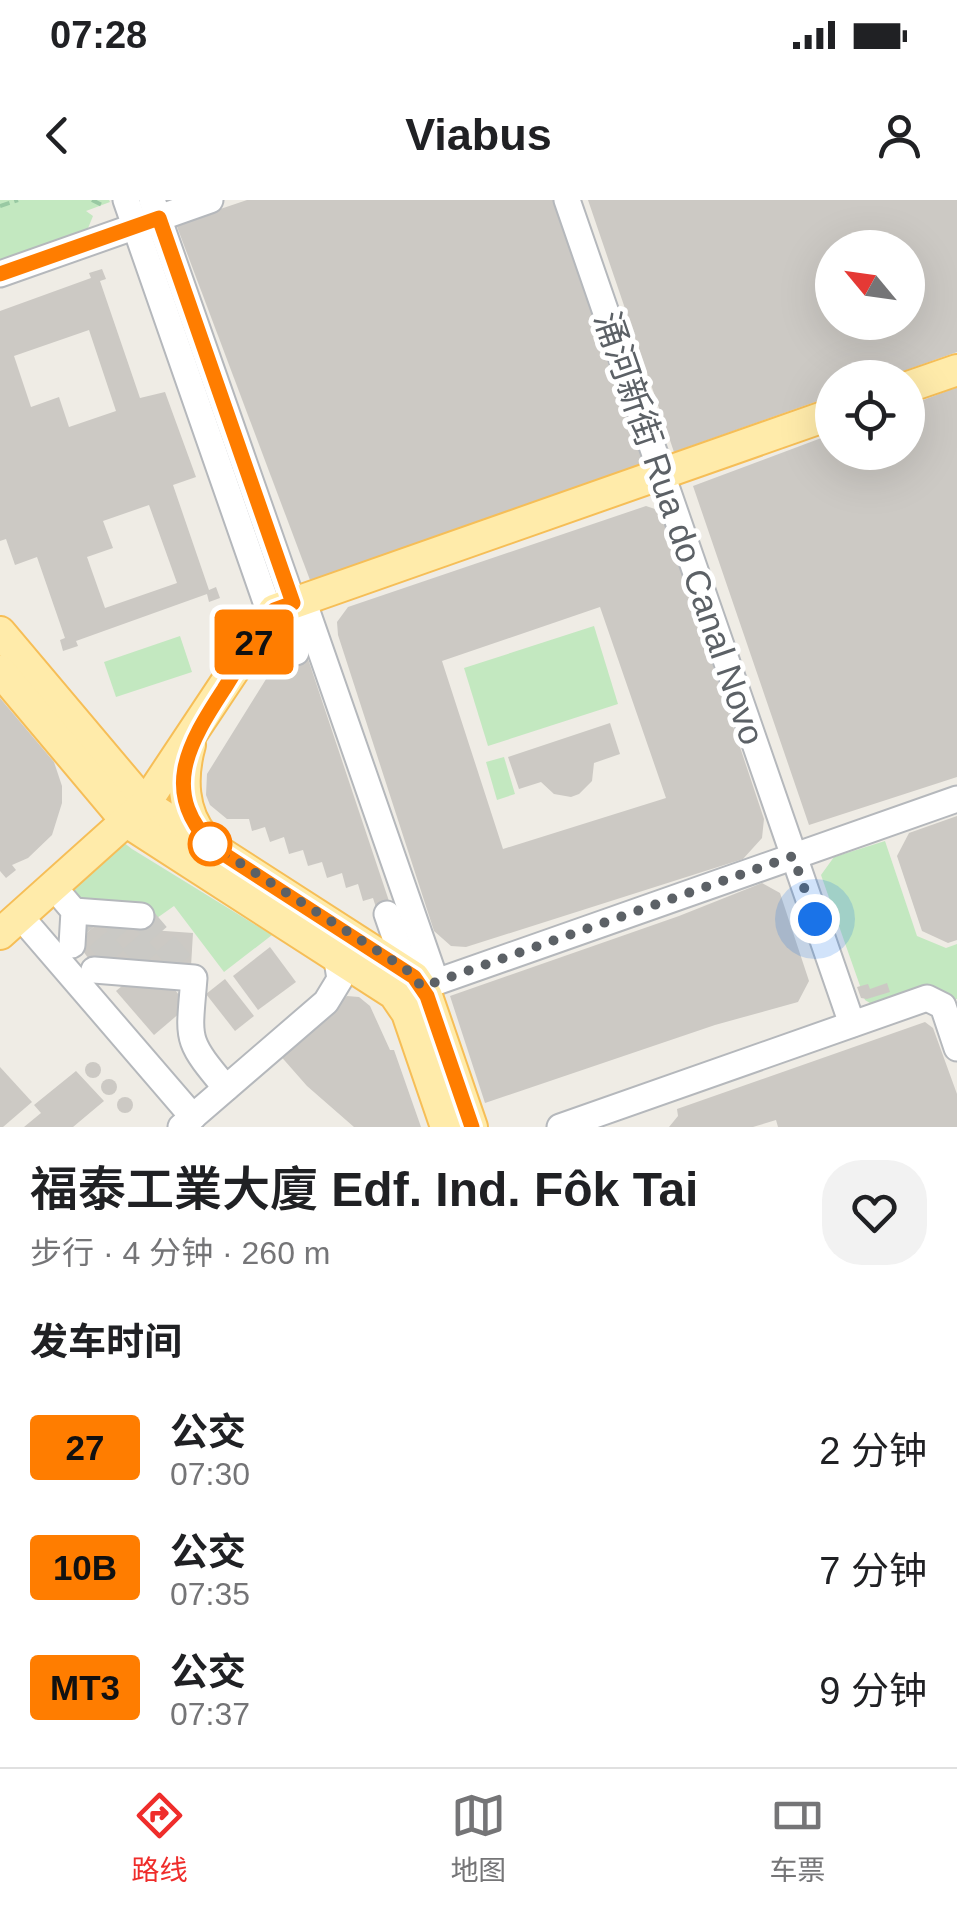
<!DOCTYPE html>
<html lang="zh">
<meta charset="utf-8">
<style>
:root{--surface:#fff;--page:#f2f2f2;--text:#202124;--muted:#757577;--line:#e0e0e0;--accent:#ef2d2b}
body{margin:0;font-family:Arial,"Noto Sans SC",sans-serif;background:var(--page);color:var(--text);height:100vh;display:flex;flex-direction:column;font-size:38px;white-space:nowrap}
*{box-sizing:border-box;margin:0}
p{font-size:32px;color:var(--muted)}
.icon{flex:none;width:55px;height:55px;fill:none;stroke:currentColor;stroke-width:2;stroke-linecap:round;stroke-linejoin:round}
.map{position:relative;height:927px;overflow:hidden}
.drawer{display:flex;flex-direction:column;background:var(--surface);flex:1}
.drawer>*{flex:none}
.badge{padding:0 20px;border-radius:8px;font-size:35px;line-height:65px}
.needle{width:65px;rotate:299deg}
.tools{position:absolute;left:815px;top:30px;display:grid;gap:20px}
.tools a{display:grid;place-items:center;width:110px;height:110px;border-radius:50%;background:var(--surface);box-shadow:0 10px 40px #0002;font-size:50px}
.you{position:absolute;width:50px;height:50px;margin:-25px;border:8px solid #fff;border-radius:50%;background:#1a73e8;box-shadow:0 0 0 15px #1a73e833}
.map>.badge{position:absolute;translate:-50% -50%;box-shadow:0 0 0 5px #fff}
h2{padding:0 30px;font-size:38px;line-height:90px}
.round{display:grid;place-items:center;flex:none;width:105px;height:105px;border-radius:40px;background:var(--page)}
.summary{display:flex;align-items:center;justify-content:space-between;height:170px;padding:0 30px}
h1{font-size:48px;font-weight:600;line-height:75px}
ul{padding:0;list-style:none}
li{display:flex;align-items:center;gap:30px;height:120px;padding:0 30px}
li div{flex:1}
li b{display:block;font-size:38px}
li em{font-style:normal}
li .badge{min-width:110px;font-weight:700;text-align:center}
.status{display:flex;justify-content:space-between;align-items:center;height:70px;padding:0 50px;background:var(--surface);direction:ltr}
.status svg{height:28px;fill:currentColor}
header{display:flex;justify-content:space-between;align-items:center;height:130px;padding:0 30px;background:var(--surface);font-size:45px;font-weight:600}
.menu{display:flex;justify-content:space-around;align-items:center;height:140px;border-top:2px solid var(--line);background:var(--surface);font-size:28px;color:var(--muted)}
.menu a{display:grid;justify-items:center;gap:5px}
.menu .on{color:var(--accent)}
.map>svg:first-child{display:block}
.green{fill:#c3e8c0}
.building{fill:#ccc9c4;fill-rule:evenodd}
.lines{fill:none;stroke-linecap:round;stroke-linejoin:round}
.minor-tunnel{stroke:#cac9c5;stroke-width:25;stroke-dasharray:25 12;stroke-linecap:butt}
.minor-casing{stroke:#b5b8bc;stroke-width:29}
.major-casing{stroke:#f6be57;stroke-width:34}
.path{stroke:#99c9a3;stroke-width:4;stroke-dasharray:10 5;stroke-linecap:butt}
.minor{stroke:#fff;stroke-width:25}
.major{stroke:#ffebaa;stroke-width:30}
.line-casing{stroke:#fff;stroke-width:22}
.line{stroke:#ff7d00;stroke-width:15}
.walk{stroke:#5c6166;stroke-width:10;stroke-dasharray:0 18}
.stop-dot{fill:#fff;stroke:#ff7d00;stroke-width:5}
.labels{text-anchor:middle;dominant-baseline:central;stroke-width:10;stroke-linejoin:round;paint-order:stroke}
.street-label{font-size:35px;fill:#5c6166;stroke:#fff}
</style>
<div class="status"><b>07:28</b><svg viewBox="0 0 49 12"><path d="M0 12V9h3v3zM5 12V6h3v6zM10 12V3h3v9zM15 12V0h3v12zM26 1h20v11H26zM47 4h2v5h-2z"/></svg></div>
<header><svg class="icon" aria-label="back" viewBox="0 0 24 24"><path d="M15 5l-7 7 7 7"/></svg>Viabus<svg class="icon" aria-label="person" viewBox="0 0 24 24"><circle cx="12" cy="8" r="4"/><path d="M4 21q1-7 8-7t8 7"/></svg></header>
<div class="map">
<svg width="957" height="927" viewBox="0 0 957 927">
<rect width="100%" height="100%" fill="#efece5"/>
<g class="green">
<polygon points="0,0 109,0 110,2 86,11 93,16 84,38 0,68"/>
<polygon points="594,426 618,504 488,546 464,468"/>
<polygon points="180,436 192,472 116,497 104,462"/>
<polygon points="504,557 515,594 497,600 486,562"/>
<polygon points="118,638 132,649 272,735 224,772 174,706 157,718 77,701 61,694"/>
<polygon points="885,641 917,736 946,748 957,744 957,799 878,808 865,800 821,675 834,657"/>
</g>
<g class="building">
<polygon points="247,0 561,0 649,266 310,380 176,24"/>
<path d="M588 0H957V152L884 178H832V196L674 252ZM832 48H908V122H832Z"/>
<path d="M102 69 106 79 100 81 140 198 165 192 196 277 173 285 209 390 216 387 220 398 209 402 207 394 76 441 78 446 63 451 60 440 65 438 37 357 15 365 6 339 0 341V111L91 78 89 73ZM89 130 116 211 69 227 59 197 31 207 14 156ZM149 305 177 383 105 408 87 357 113 348 103 321Z"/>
<polygon points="957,187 957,577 809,625 693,286 832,234 832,252 908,252 908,206"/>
<path d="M646 306 658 310 665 322 764 619 762 638 743 659 466 747 451 746 434 731 338 435 337 422 348 407ZM600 407 666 598 503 649 442 461Z"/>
<polygon points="305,450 393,713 379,717 373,698 363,701 358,684 346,688 342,673 327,678 322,662 308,666 303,650 289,654 284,637 270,642 265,627 252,631 249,619 227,619 210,605 206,595 207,574 281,455"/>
<polygon points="0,498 54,562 62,586 62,603 52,635 28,658 12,665 16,670 6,678 0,671"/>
<polygon points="610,523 620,554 594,563 592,581 579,594 571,597 554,594 541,582 519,589 508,557"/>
<polygon points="957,616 957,740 948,743 922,731 897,656 909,633"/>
<polygon points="762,683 780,693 809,781 798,802 715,825 485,903 450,796 679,716"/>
<polygon points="95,726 193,733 191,766 89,759 76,742"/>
<polygon points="270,747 296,782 258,810 233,776"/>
<polygon points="225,779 254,816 235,831 206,794"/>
<polygon points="128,781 170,784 188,806 154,835 116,791"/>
<polygon points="887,783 890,792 867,799 861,798 857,787 868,784 870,789"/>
<polygon points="347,796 359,797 370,806 390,850 394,850 421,927 354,927 307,886 278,853"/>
<polygon points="925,822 933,828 957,894 957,927 778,927 776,920 753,927 669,927 678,916 677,909"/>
<circle cx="93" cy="870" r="8"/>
<polygon points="0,867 32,902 3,927 0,927"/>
<polygon points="76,871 104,901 73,927 24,927 41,913 34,905"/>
<circle cx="109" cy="887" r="8"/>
<circle cx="125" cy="905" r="8"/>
</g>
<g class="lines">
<g class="minor-tunnel">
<polyline points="74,711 128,773"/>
<polyline points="108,713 161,775"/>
<polyline points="141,716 194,778"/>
</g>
<g class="minor-casing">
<g id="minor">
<polyline points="126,0 266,402 274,410"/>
<polyline points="152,0 293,403"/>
<polyline points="567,0 852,824"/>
<polyline points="0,74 210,0"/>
<polyline points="303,400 436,782"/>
<polyline points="281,408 296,452"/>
<polyline points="63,698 74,711 72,745"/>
<polyline points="74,711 141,716"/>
<polyline points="387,714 406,769"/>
<polyline points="20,716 193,917"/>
<path d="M94 770 194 778C189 841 184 838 226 888"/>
<polyline points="422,787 957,599"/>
<polyline points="181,927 326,802 340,779 336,754"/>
<polyline points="560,927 927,798 943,806 957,848"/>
</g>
</g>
<g class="major-casing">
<g id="major">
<polyline points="908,187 957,170"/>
<polyline points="0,432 145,604 414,777 427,796 472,927"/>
<polyline points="0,471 127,622 394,794 407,813 446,927"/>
<path d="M190 545C181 577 182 612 204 638"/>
<polyline points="0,734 145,604 274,410 832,214"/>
</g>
</g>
<g class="path">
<polyline points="92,0 104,6"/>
<polyline points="0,6 18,0"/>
</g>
<use href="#minor" class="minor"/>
<use href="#major" class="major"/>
</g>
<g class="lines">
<g class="line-casing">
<path id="line" d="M0 74 159 18 293 403 274 410C257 436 240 463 224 489 188 544 158 594 216 649L414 777 427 796 472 927"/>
</g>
<use href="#line" class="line"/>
<polyline class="walk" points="210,644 406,769 422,787 793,656 815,719"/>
</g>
<circle class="stop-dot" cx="210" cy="644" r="20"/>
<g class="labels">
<g class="street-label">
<text transform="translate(680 328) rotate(71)">涌河新街 Rua do Canal Novo</text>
</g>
</g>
</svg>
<div class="tools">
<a><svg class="needle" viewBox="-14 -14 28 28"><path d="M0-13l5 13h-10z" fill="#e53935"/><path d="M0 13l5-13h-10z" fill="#757577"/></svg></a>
<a><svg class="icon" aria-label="locate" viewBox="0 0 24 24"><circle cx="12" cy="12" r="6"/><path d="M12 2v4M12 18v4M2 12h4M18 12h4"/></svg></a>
</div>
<div class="you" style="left:815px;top:719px"></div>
<b class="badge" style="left:254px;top:442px;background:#ff7d00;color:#111">27</b>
</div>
<section class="drawer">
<div class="summary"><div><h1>福泰工業大廈 Edf. Ind. Fôk Tai</h1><p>步行 · 4 分钟 · 260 m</p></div><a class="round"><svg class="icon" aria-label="heart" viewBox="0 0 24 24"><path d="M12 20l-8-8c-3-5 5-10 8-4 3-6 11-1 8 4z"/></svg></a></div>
<h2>发车时间</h2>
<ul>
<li><span class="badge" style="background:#ff7d00;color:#111">27</span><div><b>公交</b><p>07:30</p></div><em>2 分钟</em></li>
<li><span class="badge" style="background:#ff7d00;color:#111">10B</span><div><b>公交</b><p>07:35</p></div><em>7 分钟</em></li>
<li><span class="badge" style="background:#ff7d00;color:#111">MT3</span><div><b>公交</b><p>07:37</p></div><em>9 分钟</em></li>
</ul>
</section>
<nav class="menu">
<a class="on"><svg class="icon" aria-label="directions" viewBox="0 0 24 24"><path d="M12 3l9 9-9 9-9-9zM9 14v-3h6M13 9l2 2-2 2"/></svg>路线</a>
<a><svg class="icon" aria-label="map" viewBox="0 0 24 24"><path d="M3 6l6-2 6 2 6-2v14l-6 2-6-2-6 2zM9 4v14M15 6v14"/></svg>地图</a>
<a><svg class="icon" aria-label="tickets" viewBox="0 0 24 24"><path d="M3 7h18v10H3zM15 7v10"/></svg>车票</a>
</nav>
